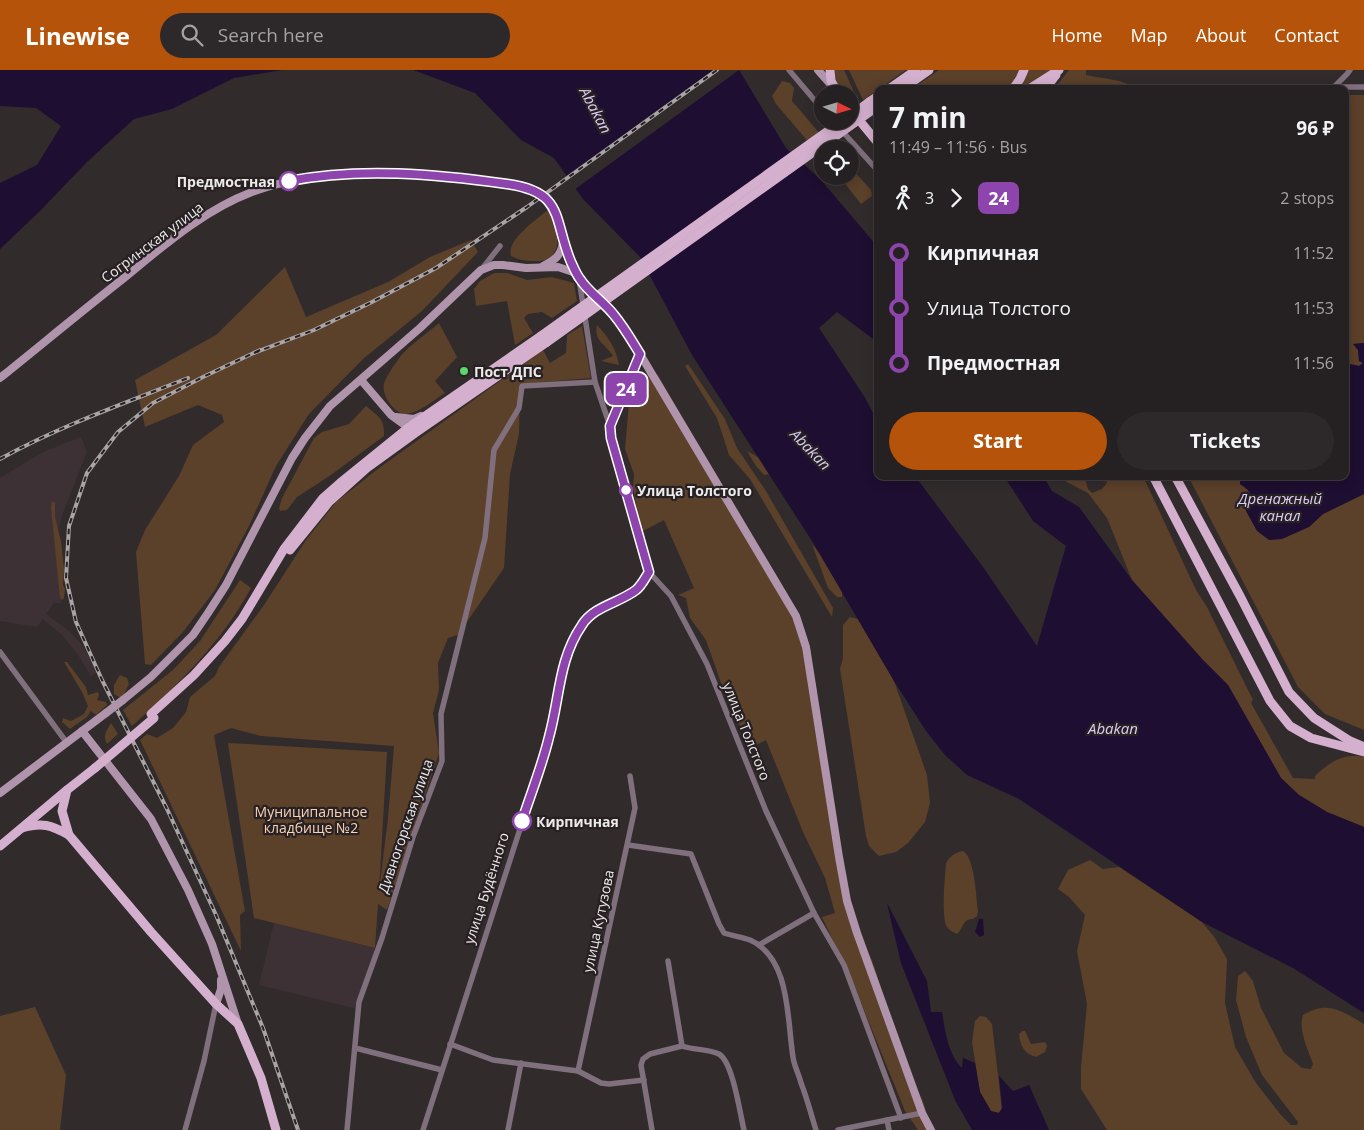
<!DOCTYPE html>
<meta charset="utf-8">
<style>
:root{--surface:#252021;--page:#2d282a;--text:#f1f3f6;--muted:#a3a3a5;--line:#423e3f;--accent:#b45309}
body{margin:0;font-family:"Open Sans",sans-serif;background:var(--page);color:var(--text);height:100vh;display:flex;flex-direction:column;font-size:19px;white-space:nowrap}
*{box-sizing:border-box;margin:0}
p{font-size:16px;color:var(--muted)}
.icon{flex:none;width:28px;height:28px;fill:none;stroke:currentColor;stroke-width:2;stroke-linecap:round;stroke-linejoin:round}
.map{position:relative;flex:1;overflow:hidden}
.panel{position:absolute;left:874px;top:15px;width:475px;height:395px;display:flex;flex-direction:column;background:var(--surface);border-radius:10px;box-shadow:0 2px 12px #0003,0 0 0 1px var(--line)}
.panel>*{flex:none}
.badge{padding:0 10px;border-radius:8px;font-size:18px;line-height:32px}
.needle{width:32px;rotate:95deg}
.buttons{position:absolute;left:814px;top:15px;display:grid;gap:10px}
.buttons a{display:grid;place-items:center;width:45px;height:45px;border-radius:50%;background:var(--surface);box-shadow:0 2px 12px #0003,0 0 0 1px var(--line);font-size:25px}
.map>.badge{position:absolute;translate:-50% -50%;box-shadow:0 0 0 2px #fff}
.legs{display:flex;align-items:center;gap:8px;height:55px;padding:0 15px;font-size:16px}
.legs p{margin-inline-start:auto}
.overview{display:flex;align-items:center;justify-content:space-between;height:85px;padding:0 15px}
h1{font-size:28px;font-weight:700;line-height:38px}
.button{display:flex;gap:10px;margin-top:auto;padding:10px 15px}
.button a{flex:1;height:58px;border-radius:30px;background:var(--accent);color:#fff;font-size:20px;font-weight:700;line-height:58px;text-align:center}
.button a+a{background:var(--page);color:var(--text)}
ul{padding:0 15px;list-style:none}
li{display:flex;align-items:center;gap:18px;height:55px;font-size:19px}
li i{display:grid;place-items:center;width:8px;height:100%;margin:0 6px;background:currentColor}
li i::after{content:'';width:12px;height:12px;margin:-6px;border:4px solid;border-radius:50%;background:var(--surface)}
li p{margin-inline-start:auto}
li:first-child i{background:linear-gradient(#0000 50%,currentColor 0)}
li:last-child i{background:linear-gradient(currentColor 50%,#0000 0)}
header{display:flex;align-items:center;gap:30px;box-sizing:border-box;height:70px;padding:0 25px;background:var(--accent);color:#fff}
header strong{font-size:24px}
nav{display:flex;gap:28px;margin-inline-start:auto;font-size:18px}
.search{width:350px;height:45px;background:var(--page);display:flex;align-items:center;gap:12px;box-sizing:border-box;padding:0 18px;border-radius:28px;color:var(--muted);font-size:19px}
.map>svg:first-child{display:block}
.built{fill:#3e3135}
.green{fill:#5b402a}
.water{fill:#1e0e31}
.pier{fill:#312b2c}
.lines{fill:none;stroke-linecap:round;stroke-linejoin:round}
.street{stroke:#806f7d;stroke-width:5.5}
.secondary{stroke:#af94ab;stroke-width:8}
.primary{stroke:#d4b0ce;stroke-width:9}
.rail-casing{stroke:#a9a5a6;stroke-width:4}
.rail{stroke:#272123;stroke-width:2;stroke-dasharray:5.5;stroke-linecap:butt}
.secondary-bridge{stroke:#af94ab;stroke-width:8}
.primary-bridge{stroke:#d4b0ce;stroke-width:9}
.line-1-casing{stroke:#fff;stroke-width:11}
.line-1{stroke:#8e44ad;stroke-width:8}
.stop-1-dot{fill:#fff;stroke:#8e44ad;stroke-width:2.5}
.poi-dot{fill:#5cd56d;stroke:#272123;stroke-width:2}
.labels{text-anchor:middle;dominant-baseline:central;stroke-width:4.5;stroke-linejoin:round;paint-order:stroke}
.stop-label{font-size:14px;font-weight:bold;fill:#edeaea;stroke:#272123;text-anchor:start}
.street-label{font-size:14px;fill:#edeaea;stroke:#272123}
.poi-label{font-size:14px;font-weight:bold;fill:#edeaea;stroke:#272123;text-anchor:start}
.park-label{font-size:14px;fill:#f9d2b5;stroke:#272123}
.water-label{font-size:15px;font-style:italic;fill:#dbccf5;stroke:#272123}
</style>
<header>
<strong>Linewise</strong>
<div class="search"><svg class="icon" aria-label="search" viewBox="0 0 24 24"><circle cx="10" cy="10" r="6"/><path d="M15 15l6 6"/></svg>Search here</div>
<nav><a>Home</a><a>Map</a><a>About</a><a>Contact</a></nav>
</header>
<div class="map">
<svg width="1364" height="1060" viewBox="0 0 1364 1060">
<rect width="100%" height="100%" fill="#312b2c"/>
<g class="built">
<polygon points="81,367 87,382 62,445 56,469 61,533 54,533 46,544 69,561 83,576 97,602 91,606 77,583 61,564 43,549 37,557 0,551 0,408 43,382"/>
<polygon points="274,853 375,878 358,939 259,915"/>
</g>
<g class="green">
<polygon points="835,0 844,0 859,33 855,37 850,32 850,24 844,24 835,11"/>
<polygon points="849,0 906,0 863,30"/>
<polygon points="939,0 1021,0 1012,15 1008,19 912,19"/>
<polygon points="1028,0 1054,0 1024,19 1016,19"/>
<path d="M1069 0H1086V5C1103 9 1123 9 1138 19H1054Z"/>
<polygon points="782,11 790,13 794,18 792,31 833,79 822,79 822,88 776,34 772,26"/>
<polygon points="1345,25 1364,25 1364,273 1353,274 1358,280 1359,291 1364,293 1359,296 1345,293"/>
<polygon points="850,97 871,120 872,126 861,134 839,106 850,106"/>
<path d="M550 138C559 158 566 193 534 191 525 191 519 190 511 186 506 169 538 149 550 138Z"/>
<polygon points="471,170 478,182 422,241 363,289 309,344 276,396 250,454 215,520 183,562 151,595 145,594 136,482 145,460 179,406 193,375 224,352 222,345 198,335 145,357 135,310 216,265 285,197 306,247 388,212 430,187"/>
<polygon points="494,203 507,203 527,210 552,207 574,213 577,231 552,248 542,242 528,244 524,248 533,263 515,275 507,231 476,236 474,219 480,211"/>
<path d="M439 253 457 287 435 311 445 323C434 330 420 342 407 344 395 345 381 326 384 313 387 306 393 296 398 290 405 278 428 263 439 253Z"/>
<path d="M597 255C609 268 616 278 619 295L601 291 613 286C607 275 593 271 597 255Z"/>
<polygon points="582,256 591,308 520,314 519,364 510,404 504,498 458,565 448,568 438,593 439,620 433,643 439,683 387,840 378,834 375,878 254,848 228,673 387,682 379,821 388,748 394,676 261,666 231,658 214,665 245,841 240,845 241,881 140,670 147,664 157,668 173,658 186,642 190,627 215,606 219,597 264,535 306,470 336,432 379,398 543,280 550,293 566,283 567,265"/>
<polygon points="688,294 725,349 737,378 766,421 833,538 832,547 750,409 729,385 717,348 685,296"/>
<polygon points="646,304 658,305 805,561 817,667 831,711 832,742 854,850 872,890 908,1000 923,1031 931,1058 934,1060 918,1060 905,1041 855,918 822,847 835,843 825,808 803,762 766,670 748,679 749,672 729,636 706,570 690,548 686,528 678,525 694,518 664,450 641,462 633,417 634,404 625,379 629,332 634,316 641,314"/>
<path d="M366 336C378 346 385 349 384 366L328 407 297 427 287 440 280 441 279 438 282 428 314 368 322 362 349 354Z"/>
<polygon points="747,381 765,391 772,404 764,405 756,396"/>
<path d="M1059 406H1089L1086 412 1088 419 1092 423 1102 419 1107 413 1104 406H1143L1196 520 1207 537 1253 630 1251 633 1293 708 1315 709V706C1328 693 1345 682 1364 687V757L1327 742 1299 725 1281 708 1228 615 1202 589 1132 510 1107 448 1088 423 1061 409Z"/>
<polygon points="1188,406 1243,406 1240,410 1240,414 1250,421 1250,430 1309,457 1323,444 1364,424 1364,660 1325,644 1298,617"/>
<polygon points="52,431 55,433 55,447 61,471 64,499 63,515 65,519 64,528 62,530 60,528 51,438"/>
<path d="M812 474C822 487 845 510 842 527H837L828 518Z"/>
<path d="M240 510 251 518C222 572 178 615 132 656L123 640 173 600 200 571Z"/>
<polygon points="850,547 858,549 894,611 927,705 930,733 925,752 908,773 896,782 879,786 869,776 866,766 840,599 843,588 843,555"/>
<polygon points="64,592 67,592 86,617 88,625 98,622 99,625 97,630 106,632 107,635 96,645 91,641 87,647 70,659 62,652 63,648 71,651 84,644 88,636 82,622"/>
<polygon points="120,605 127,608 129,614 123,626 119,627 114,624 114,615"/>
<path d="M111 653 118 664 107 674C102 666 107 660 111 653Z"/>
<path d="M963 781C975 788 976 827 978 841L977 846 973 849C962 849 964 858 957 864 953 862 949 860 947 857 941 847 945 806 946 793 950 786 956 782 963 781Z"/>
<path d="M1090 790 1103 799 1119 797 1202 852 1215 868 1227 889 1225 933 1235 977 1256 1013 1281 1045 1291 1055H1297L1298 1052 1262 1005 1246 967 1236 930 1238 906 1245 901 1253 911 1261 938 1284 983 1302 998 1311 999 1313 994C1308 980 1298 960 1303 945 1328 930 1342 941 1364 954V1060H1107L1081 1019V997L1087 934 1077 881 1085 845 1069 827 1058 819 1068 800Z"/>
<polygon points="35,937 66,1005 60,1060 0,1060 0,946"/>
<polygon points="980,946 986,947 992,954 1002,1039 999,1043 991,1041 980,1022 972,972 975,951"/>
<path d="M1022 961H1025L1031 974 1045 972 1047 976 1045 982 1036 987C1024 984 1020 975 1019 964Z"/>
</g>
<g class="water">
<polygon points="0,0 282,0 234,8 172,39 134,49 87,92 40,141 0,179 0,113 37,95 61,56 36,38 0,36"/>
<polygon points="413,0 739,0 786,78 821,110 877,176 877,272 837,242 819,258 864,326 877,351 878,406 915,406 983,497 1037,576 1066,476 1033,451 1004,406 1043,406 1052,421 1079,437 1132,510 1202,589 1228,615 1281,708 1299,725 1327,742 1364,757 1364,943 1293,898 1202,852 1019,729 967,705 945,685 926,661 894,611 812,471 692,285 640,187 583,129 554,88 521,70 475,23"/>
<path d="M1364 273V424L1323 444 1309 457 1282 469 1269 470 1257 461 1246 441 1245 433C1255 425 1249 420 1240 414V410L1243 406H1345V293L1359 296 1363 293 1359 291 1358 280 1353 274Z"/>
<path d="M887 833 927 911 931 942H942C945 961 948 984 962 998L963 988 975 993 980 1022 991 1041 999 1043 1002 1038 999 1006 1013 1021 1029 1015 1049 1060H972L955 1030 901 893Z"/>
<polygon points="979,849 983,849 984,865 980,867 975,862"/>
</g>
<polygon class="pier" points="713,0 739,0 574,120 565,107"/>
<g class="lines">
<g class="street">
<polyline points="789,0 822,39"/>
<polyline points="1334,17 1364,17"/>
<polyline points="1334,17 1347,4 1350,0"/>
<polyline points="833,51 878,101"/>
<polyline points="481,200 500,176"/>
<polyline points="579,209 595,312 610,356"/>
<polyline points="640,284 610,356 611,368 645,491 649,502 671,526 707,594 766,741 814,843 844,895 901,1048"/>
<polyline points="0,582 67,673"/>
<path d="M628 775 691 784 719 854 724 863C733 866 742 867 750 870 791 888 787 951 793 987 794 996 799 1004 801 1013 807 1028 811 1044 816 1060"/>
<polyline points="759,875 814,843"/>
<polyline points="668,891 682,976"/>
<polyline points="450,974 493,990 578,1001 601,1013 609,1014 644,1010"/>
<path d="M682 976C693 980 709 979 719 984 733 992 740 1044 744 1060"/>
<polyline points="355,978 442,1000"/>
<polyline points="578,1001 635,738 630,706"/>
<polyline points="887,1050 889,1060"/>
<polyline points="185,1060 204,991 216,934"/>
<polyline points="347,1060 359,932 382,868 413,767 442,691 441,644 485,468 494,380 519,338 522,316 595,312"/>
<polyline points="423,1060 550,666 564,590 571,572 583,553 594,542 635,521 642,514 649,502"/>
<polyline points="508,1060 521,993"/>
<polyline points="652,1060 641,995 643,989 650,984 682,976"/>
<polyline points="838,1060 922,1043"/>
</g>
<g class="secondary">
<polyline points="818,0 833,17"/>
<path d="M543 196C555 190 561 186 563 172"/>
<path d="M0 308C41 275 82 241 124 208 163 176 204 140 252 122 332 92 440 105 522 116L537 121 548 130 558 147 570 189 579 209 614 245 640 284 796 546 806 577 839 787 847 831 857 863 922 1043 931 1060"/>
<polyline points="361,310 391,345 413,361"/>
<polyline points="396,347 414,349 421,346"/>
<polyline points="123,630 151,607 193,565 208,543 226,515 292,388 305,368 330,336 420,258 481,200 494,195 503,195 526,198 558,197 576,203"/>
<polyline points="82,661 151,749 188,820 212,874 238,954"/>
<polyline points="0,723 106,643"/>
<polyline points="216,934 221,919 221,910"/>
</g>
<g class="primary">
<polyline points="830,0 831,11 838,24"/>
<polyline points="889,19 916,0"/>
<polyline points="902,19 929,0"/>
<polyline points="1013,19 1020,9 1024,0"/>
<polyline points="1029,19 1059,0"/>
<polyline points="1045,19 1056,5"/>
<polyline points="869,32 878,26"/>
<polyline points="850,39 878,73"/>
<polyline points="1153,406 1270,631 1290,656 1311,668 1364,682"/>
<polyline points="1175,406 1240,526 1289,622 1314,648 1350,671 1364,677"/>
<polyline points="290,480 329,432 368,397 415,363 547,272"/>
<polyline points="151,644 194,605 225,571 242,549 284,479 323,428 340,413 408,358 541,266"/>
<polyline points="67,720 62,741 69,765 151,862 216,934 238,954 261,1008 276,1060"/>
<path d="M22 758C42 752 51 755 69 765"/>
<polyline points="0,776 67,720 95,698"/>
</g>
<g class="rail-casing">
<g id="rail">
<polyline points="260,280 203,307 153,333 118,362 87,403 69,456 66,508 76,552 102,610 167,739 216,845 263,958 298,1060"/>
<polyline points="254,283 314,260 372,232 436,198 527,137 717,0"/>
<path d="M0 389C60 356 125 333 188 308"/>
</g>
</g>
<use href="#rail" class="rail"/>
<polyline class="secondary-bridge" points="106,643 123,630"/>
<g class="primary-bridge">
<polyline points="850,46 869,32"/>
<polyline points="541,266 842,51"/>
<polyline points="547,272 875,38"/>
<polyline points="95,698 154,648"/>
</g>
</g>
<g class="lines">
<g class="line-1-casing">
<path id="line-1" d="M289 111C360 97 436 104 507 114 565 122 553 149 571 192 574 198 576 204 580 209 589 223 604 232 614 245 624 257 632 271 640 284L610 356 611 368 649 502C645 508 642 515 636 520 619 533 594 536 582 555 558 590 560 628 549 667 542 696 531 723 522 751"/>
</g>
<use href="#line-1" class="line-1"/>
</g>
<g class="stop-1-dot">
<circle cx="289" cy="111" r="9"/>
<circle cx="626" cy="420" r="6"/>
<circle cx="522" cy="751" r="9"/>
</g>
<circle class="poi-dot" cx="464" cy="301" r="5"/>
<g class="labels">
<g class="stop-label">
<text x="275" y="111" text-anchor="end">Предмостная</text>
<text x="637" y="420">Улица Толстого</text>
<text x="536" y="751">Кирпичная</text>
</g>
<g class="street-label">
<text transform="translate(152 172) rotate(-37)">Согринская улица</text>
<text transform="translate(747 661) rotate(68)">улица Толстого</text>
<text transform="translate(405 756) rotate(-71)">Дивногорская улица</text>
<text transform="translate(486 818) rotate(-72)">улица Будённого</text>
<text transform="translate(598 851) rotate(-78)">улица Кутузова</text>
</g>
<g class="poi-label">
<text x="474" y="301">Пост ДПС</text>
</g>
<g class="park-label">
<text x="311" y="741">Муниципальное<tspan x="311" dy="16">кладбище №2</tspan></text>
</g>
<g class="water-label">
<text transform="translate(596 40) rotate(62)">Abakan</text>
<text transform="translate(811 379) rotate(46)">Abakan</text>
<text x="1280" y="428">Дренажный<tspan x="1280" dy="17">канал</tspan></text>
<text x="1113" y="658">Abakan</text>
</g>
</g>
</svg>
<div class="buttons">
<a><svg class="needle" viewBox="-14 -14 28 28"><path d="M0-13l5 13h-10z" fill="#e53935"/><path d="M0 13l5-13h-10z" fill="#a3a3a5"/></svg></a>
<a><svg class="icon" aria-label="locate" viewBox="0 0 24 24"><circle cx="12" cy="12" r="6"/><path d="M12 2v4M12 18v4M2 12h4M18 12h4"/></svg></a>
</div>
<b class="badge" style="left:626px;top:319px;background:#8e44ad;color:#fff">24</b>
<section class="panel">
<div class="overview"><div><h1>7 min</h1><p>11:49 – 11:56 · Bus</p></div><b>96 ₽</b></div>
<div class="legs"><svg class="icon" aria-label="walk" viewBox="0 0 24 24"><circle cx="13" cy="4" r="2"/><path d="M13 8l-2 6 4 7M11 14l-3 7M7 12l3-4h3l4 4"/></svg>3<svg class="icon" aria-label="forward" viewBox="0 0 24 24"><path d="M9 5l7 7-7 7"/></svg><b class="badge" style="background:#8e44ad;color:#fff">24</b><p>2 stops</p></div>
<ul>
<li><i style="color:#8e44ad"></i><b>Кирпичная</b><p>11:52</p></li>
<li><i style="color:#8e44ad"></i><span>Улица Толстого</span><p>11:53</p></li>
<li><i style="color:#8e44ad"></i><b>Предмостная</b><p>11:56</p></li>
</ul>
<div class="button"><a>Start</a><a>Tickets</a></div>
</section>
</div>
